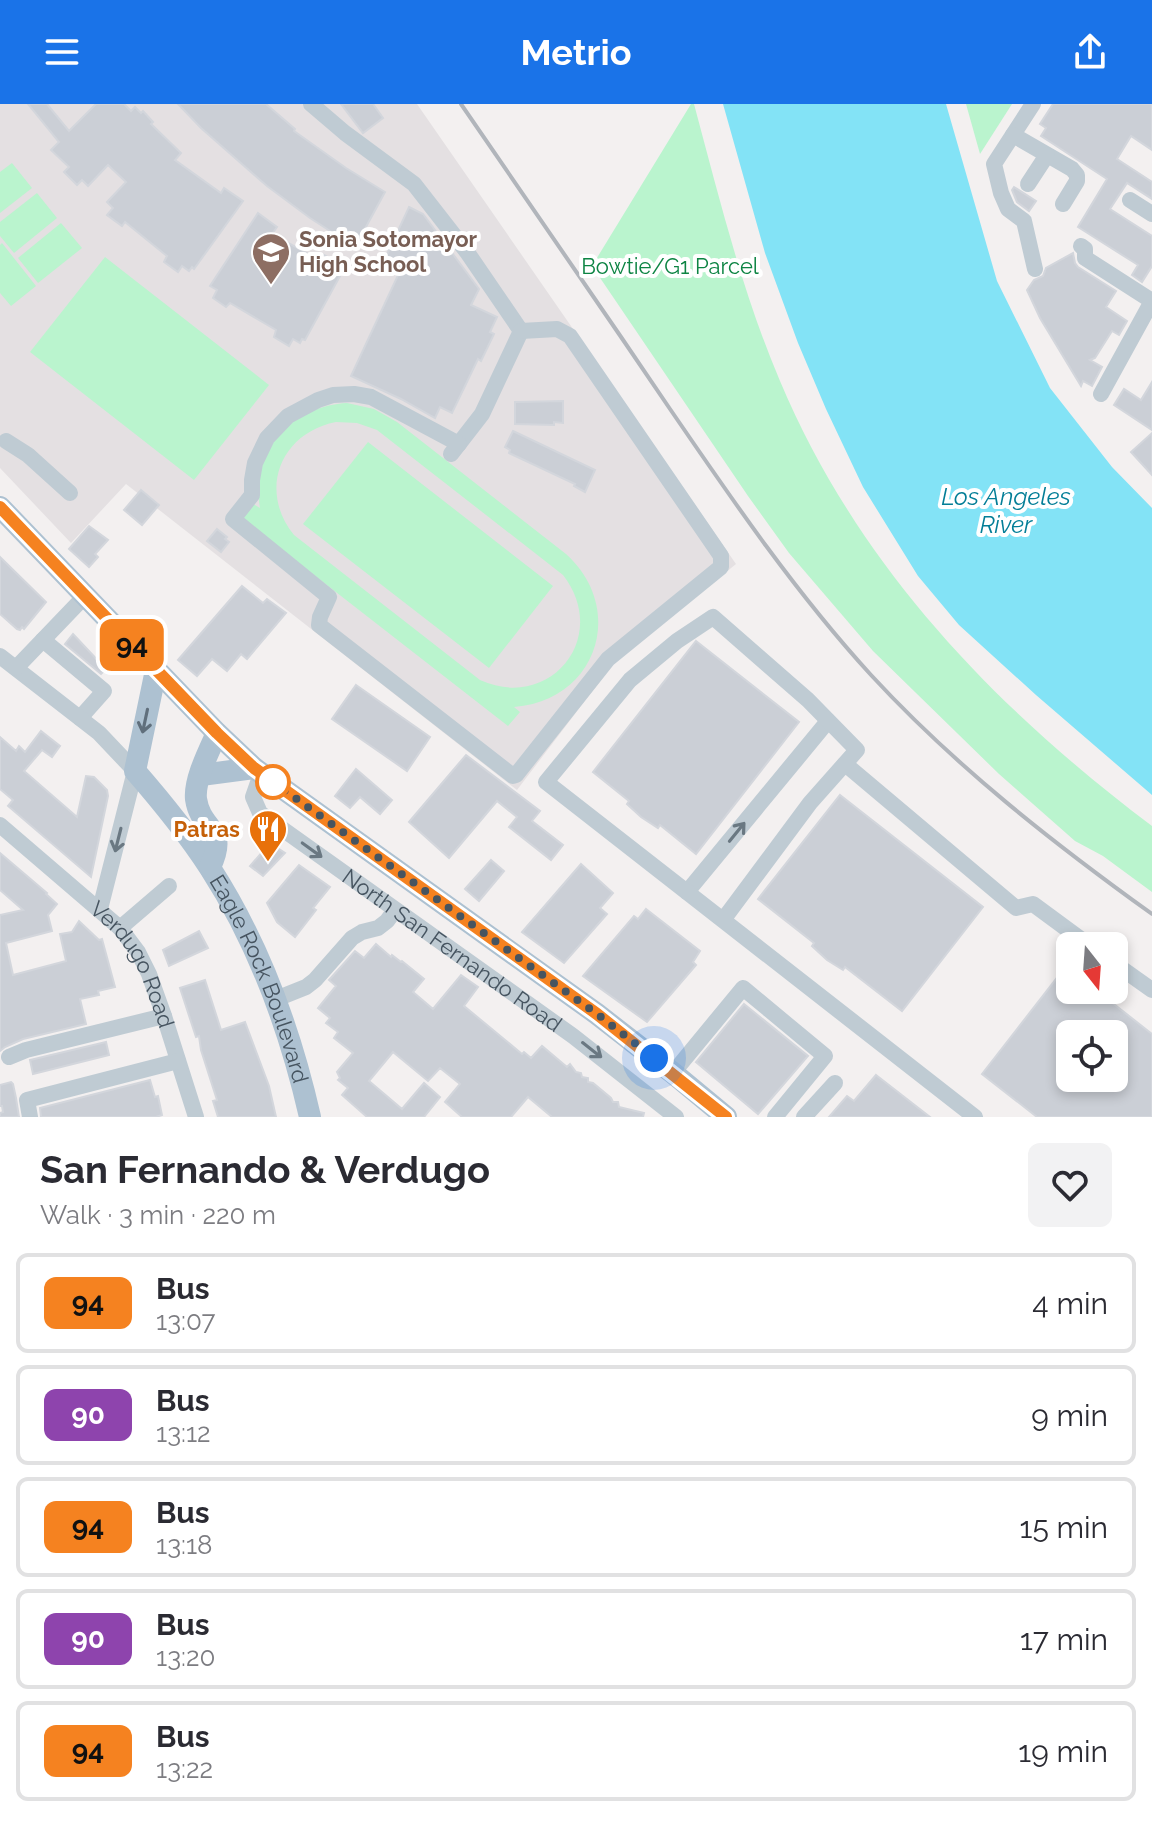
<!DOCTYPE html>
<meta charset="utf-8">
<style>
:root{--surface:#fff;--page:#f2f2f3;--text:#2b2b33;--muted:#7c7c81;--line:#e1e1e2;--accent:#1a73e8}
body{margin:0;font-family:Raleway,sans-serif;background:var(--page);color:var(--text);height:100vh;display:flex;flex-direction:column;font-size:30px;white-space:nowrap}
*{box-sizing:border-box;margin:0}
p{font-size:26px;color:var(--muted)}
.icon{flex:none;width:44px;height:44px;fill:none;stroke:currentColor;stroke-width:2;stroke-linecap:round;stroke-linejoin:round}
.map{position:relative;height:1013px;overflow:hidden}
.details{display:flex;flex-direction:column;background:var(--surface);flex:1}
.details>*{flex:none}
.badge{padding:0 16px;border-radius:12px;font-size:28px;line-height:52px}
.needle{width:52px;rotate:163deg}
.tools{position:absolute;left:1056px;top:828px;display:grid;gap:16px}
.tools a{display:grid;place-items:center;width:72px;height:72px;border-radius:12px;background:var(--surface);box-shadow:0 4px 12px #0003;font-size:40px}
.you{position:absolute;width:40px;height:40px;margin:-20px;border:6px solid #fff;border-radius:50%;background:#1a73e8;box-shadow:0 0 0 12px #1a73e833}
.map>.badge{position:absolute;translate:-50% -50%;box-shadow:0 0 0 4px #fff}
.round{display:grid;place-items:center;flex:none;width:84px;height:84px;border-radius:12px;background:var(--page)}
.overview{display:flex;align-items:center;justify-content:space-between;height:136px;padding:0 40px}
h1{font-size:38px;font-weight:700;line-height:60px}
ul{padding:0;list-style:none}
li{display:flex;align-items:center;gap:24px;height:100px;margin:0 16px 12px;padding:0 24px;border:4px solid var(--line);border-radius:12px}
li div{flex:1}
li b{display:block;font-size:30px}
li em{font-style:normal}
li .badge{min-width:88px;font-weight:700;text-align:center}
header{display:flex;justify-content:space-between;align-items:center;height:104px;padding:0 40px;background:var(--accent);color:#fff;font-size:36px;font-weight:700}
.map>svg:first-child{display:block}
.education{fill:#e4e0e2}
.green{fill:#baf4ce;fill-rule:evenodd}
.water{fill:#83e3f6}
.building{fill:#cbcfd6;stroke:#d3d6dc;stroke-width:2;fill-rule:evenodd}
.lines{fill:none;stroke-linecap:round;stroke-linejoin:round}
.minor{stroke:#bfcbd3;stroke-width:16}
.major{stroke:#adc1d1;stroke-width:22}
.rail{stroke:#b1b5bb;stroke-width:4}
.oneway{stroke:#606f7c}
.oneway2{stroke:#6a7882}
.line-casing{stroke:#fff;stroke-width:18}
.line{stroke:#f58220;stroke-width:12}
.walk{stroke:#465460;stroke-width:8;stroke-dasharray:0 14.4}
.stop-dot{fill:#fff;stroke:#f58220;stroke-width:4}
.labels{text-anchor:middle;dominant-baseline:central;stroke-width:8;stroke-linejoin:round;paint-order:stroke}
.education-label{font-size:22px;font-weight:bold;fill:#785e54;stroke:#fff;text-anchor:start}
.park-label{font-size:22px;fill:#0d8443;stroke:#fff}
.food-label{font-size:22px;font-weight:bold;fill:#c56008;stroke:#fff;text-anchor:end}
.street-label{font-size:22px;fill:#465460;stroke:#fff}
.water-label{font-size:24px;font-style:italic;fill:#037e97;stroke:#fff}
</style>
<header><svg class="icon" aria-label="menu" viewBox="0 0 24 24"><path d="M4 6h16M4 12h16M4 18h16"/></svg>Metrio<svg class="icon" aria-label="share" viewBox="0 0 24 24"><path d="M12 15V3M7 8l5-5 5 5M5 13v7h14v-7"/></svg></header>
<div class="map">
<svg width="1152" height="1013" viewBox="0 0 1152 1013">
<rect width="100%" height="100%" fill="#f3f0f0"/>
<polygon class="education" points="0,0 417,0 736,460 613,560 517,686 126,380 71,439 0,364"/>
<g class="green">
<path d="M691 0H694C719 93 742 188 780 277 858 462 994 603 1152 722V788L1103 752 1075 737 999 670 873 547 789 449 748 392 592 162Z"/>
<polygon points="966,0 1012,0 980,50"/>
<polygon points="12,59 32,84 0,109 0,68"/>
<polygon points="37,89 57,114 14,149 0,132 0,118"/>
<polygon points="61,119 82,144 38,179 18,154"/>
<polygon points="2,139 36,182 11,202 0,189 0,141"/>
<polygon points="105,153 269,281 194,376 30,248"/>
<path d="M347 299 374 305 397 318 566 450C627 505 597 597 514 603L520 608 508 622 242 415 253 400 260 404C250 347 291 302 347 299ZM336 318 357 319 377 326 563 471C611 533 550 608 480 576L294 431C258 387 280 329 336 318Z"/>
<polygon points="368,338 553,482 489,564 303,420"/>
</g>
<polygon class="water" points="723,0 946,0 997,177 1050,284 1112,363 1152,404 1152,691 1036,591 959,521 918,472 863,383 826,305 798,239 765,149"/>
<g class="building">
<polygon points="28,0 47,0 69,27 96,0 124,0 131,7 135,3 141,9 143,7 153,18 151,20 181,49 175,56 221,89 224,84 243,97 194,165 192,163 189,167 182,162 178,168 164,158 167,152 125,118 122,122 107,111 113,104 107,98 126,78 108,61 88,82 82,76 77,81 64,68 69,63 51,46 59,38"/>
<polygon points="178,0 266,0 295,25 294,27 346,64 385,88 355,143 310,114 267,82 201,24"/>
<polygon points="341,0 373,0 383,14 363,29"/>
<polygon points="1053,0 1152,0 1152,46 1131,32 1117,55 1152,78 1152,95 1127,79 1110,105 1152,132 1152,162 1142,178 1132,171 1138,161 1078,123 1107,75 1041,32 1046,24 1040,20"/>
<polygon points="1014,83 1036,97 1029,107 1017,98 1012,86"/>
<polygon points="409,103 423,110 479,185 471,201 497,213 490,228 494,230 481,257 478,255 452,309 440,303 435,314 401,295 351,272 400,167 383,159"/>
<polygon points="258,109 277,123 272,130 321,157 324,151 345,163 305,236 302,235 300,239 293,235 289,242 274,233 276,226 230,199 226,203 213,194 217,186 210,182"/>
<polygon points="1073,149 1075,159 1078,163 1116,187 1106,203 1127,217 1119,231 1112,227 1095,254 1090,256 1102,263 1092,282 1083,277 1081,282 1040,214 1027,186 1034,176 1043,172 1046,164"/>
<polygon points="1152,278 1152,326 1114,301 1124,285 1141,296"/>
<polygon points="563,297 563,319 554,318 554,321 515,320 515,298"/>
<polygon points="513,327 595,366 585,388 574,382 575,380 509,349 510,346 505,343"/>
<polygon points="1152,329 1152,371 1131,348"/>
<polygon points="141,386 159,401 142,421 124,406"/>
<polygon points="89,422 108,436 95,450 98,453 89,463 69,445"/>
<polygon points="217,425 227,433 225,435 229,438 221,448 207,437"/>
<polygon points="0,453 46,498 24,525 22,523 20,526 17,525 0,510"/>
<polygon points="242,482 263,499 267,495 286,509 247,555 241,550 227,567 212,555 197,572 178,556"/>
<polygon points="73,530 102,561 101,563 105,566 101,570 65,540"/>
<polygon points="696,537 799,618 696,750 660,721 658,724 641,713 627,700 629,697 593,668"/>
<polygon points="356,581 430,633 407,667 332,615"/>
<polygon points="41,627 60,642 52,653 42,646 24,667 77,713 86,672 94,673 107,686 108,692 91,773 8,702 13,696 0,685 0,633 16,647 19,642 25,648"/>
<polygon points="466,651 540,707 532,717 563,741 551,756 509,723 517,713 497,697 449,754 409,718"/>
<polygon points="356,665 392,696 380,710 360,693 350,704 335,692"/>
<polygon points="840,691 983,803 902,907 845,863 843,866 827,856 812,842 814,839 758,795"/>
<polygon points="270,739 285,749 263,772 250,762"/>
<polygon points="0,749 47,789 46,790 57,800 48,811 52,827 6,839 13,871 66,857 60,830 72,828 79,817 99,836 102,835 115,883 98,887 99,891 80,895 86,920 23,935 5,943 0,947 0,811 23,806 0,786"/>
<polygon points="491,756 504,767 479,797 465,785"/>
<polygon points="581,760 613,789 600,804 607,810 564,859 522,828"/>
<polygon points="299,761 330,783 313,804 316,806 295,833 277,818 267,799"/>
<polygon points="646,805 700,847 693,858 696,861 647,918 583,872 634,812 638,815"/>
<polygon points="199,827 208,844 169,862 163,846"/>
<polygon points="376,840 391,853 392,851 401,858 402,857 424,875 413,888 433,905 461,871 478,883 464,902 522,950 524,948 531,954 542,942 567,963 570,960 576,968 581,969 582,973 588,974 588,978 593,979 611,994 613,998 618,998 619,1003 644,1009 643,1013 552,1013 528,993 511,1013 462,1013 445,998 460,980 440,964 428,977 393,948 369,977 402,1005 424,979 440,993 424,1013 367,1013 342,991 348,984 338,976 340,974 337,968 353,949 334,934 338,928 326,919 330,914 318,904 336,882 329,876 355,847 364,854"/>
<path d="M1070 857V886H1096L1152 930V1013H1037L982 970ZM1070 930H1114V974H1070Z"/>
<polygon points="205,876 221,926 245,918 269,982 276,1013 218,1013 213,997 217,996 201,946 199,932 196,933 180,884"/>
<polygon points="744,900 808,952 758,1010 696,958"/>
<polygon points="106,938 109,951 33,970 30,956"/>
<polygon points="876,971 930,1013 829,1013 847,992 854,997"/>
<polygon points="150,976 155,993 158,992 162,1011 156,1013 41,1013 40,1004"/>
<polygon points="11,978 13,980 16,994 19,1013 0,1013 0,1009 3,1008 2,1002 0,1002 0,981"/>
</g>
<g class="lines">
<g class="minor">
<polyline points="311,0 345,29 414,80 467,148 521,227 482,310 451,350"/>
<polyline points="1033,0 994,60 1001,89 1008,105 1024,117 1035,165"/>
<polyline points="1013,31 1072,65 1077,71 1077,77 1063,100"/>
<polyline points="1028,80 1047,51"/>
<polyline points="1130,96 1152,110"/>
<polyline points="1081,142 1085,145 1085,154 1152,197 1101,290"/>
<polyline points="6,337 28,351 70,389"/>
<polyline points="459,340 371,293 354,290 333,291 318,296 288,312 267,334 255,359 252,376 252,391 233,415 329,493 320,513 319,521 513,672 516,671 608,555 721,463 721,452 570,232 557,225 521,227"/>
<polyline points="43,536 104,587 80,614"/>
<polyline points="0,552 99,629 135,667 100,805"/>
<polyline points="16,564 85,492"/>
<polyline points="845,660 1016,804 1033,800 1090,842"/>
<path id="s1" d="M261 670 253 693 260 709 573 932 676 1013"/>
<path id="s2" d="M0 721 120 824 138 848 149 870 164 912 196 1013"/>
<polyline points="687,788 828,617"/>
<polyline points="723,816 810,699 857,646 808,596 713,513 677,537 630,576 546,678 975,1013"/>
<polyline points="120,824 169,782"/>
<polyline points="1114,859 1152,886"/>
<polyline points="276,895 306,883 315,876 352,834 362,828 378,824 387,817 395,806"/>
<polyline points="9,953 26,946 164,912"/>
<polyline points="673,969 743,884 825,952 775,1013"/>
<polyline points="30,1013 27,996 178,957"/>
<polyline points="804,1013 835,979"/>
</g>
<g class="major">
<polyline points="0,403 217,629 254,664 597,910 673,969 726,1013"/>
<path id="s3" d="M156 566 135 667C162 698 188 730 210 764 259 840 290 925 310 1013"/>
<polyline points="201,671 254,664"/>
<path d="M210 763C229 723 201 728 196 695 194 676 209 647 217 629"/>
</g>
<path class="rail" d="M461 0C531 102 601 203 670 305 733 397 796 489 871 571 955 662 1052 738 1152 810"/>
</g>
<defs><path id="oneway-shaft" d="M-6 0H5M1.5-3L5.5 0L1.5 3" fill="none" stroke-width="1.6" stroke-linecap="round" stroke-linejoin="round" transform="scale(2)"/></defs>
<use class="oneway" href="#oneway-shaft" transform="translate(145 617) rotate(102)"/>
<g class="oneway2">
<use href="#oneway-shaft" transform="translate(737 728) rotate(-51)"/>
<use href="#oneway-shaft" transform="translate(118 736) rotate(104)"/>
<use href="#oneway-shaft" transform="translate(312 746) rotate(36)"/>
<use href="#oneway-shaft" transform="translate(592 946) rotate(38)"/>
</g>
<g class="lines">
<g class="line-casing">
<polyline id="line" points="0,403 217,629 254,664 597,910 726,1013"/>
</g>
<use href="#line" class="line"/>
<polyline class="walk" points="273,678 597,910 654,954"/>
</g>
<defs>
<g id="school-pin" transform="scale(2)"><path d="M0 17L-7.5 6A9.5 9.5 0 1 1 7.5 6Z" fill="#8d6e63" stroke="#fff"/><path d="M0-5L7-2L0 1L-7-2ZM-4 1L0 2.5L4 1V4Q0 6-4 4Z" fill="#fff"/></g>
<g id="restaurant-pin" transform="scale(2)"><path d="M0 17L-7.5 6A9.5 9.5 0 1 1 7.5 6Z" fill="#e8710a" stroke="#fff"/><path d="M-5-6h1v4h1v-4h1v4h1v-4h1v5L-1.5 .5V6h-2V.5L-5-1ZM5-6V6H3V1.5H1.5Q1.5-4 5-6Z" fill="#fff"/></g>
</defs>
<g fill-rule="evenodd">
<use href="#school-pin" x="271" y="148"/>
<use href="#restaurant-pin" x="268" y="725"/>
</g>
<circle class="stop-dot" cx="273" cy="678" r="16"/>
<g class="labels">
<g class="education-label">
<text x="299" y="135">Sonia Sotomayor<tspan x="299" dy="25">High School</tspan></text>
</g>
<g class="park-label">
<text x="670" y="162">Bowtie/G1 Parcel</text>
</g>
<g class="food-label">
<text x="240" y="725">Patras</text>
</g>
<g class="street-label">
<text stroke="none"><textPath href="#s1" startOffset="278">North San Fernando Road</textPath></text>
<text stroke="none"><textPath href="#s2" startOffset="196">Verdugo Road</textPath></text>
<text stroke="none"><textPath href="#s3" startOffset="348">Eagle Rock Boulevard</textPath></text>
</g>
<g class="water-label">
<text x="1006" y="392">Los Angeles<tspan x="1006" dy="28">River</tspan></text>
</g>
</g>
</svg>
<div class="tools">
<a><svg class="needle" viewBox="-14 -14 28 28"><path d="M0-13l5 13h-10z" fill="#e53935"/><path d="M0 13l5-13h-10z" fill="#7c7c81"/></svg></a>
<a><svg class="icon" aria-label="locate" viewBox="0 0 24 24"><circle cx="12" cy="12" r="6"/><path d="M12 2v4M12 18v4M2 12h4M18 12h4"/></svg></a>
</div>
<div class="you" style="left:654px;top:954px"></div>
<b class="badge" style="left:132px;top:541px;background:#f58220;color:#111">94</b>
</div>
<section class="details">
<div class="overview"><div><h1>San Fernando &amp; Verdugo</h1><p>Walk · 3 min · 220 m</p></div><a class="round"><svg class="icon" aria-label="heart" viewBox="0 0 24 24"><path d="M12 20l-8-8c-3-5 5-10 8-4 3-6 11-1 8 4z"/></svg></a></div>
<ul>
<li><span class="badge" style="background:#f58220;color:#111">94</span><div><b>Bus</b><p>13:07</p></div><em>4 min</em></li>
<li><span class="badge" style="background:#8e44ad;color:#fff">90</span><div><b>Bus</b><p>13:12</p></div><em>9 min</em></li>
<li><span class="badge" style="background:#f58220;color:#111">94</span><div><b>Bus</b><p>13:18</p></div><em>15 min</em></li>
<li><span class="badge" style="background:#8e44ad;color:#fff">90</span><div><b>Bus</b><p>13:20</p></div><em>17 min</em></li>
<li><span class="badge" style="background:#f58220;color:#111">94</span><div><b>Bus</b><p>13:22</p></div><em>19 min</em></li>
</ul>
</section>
